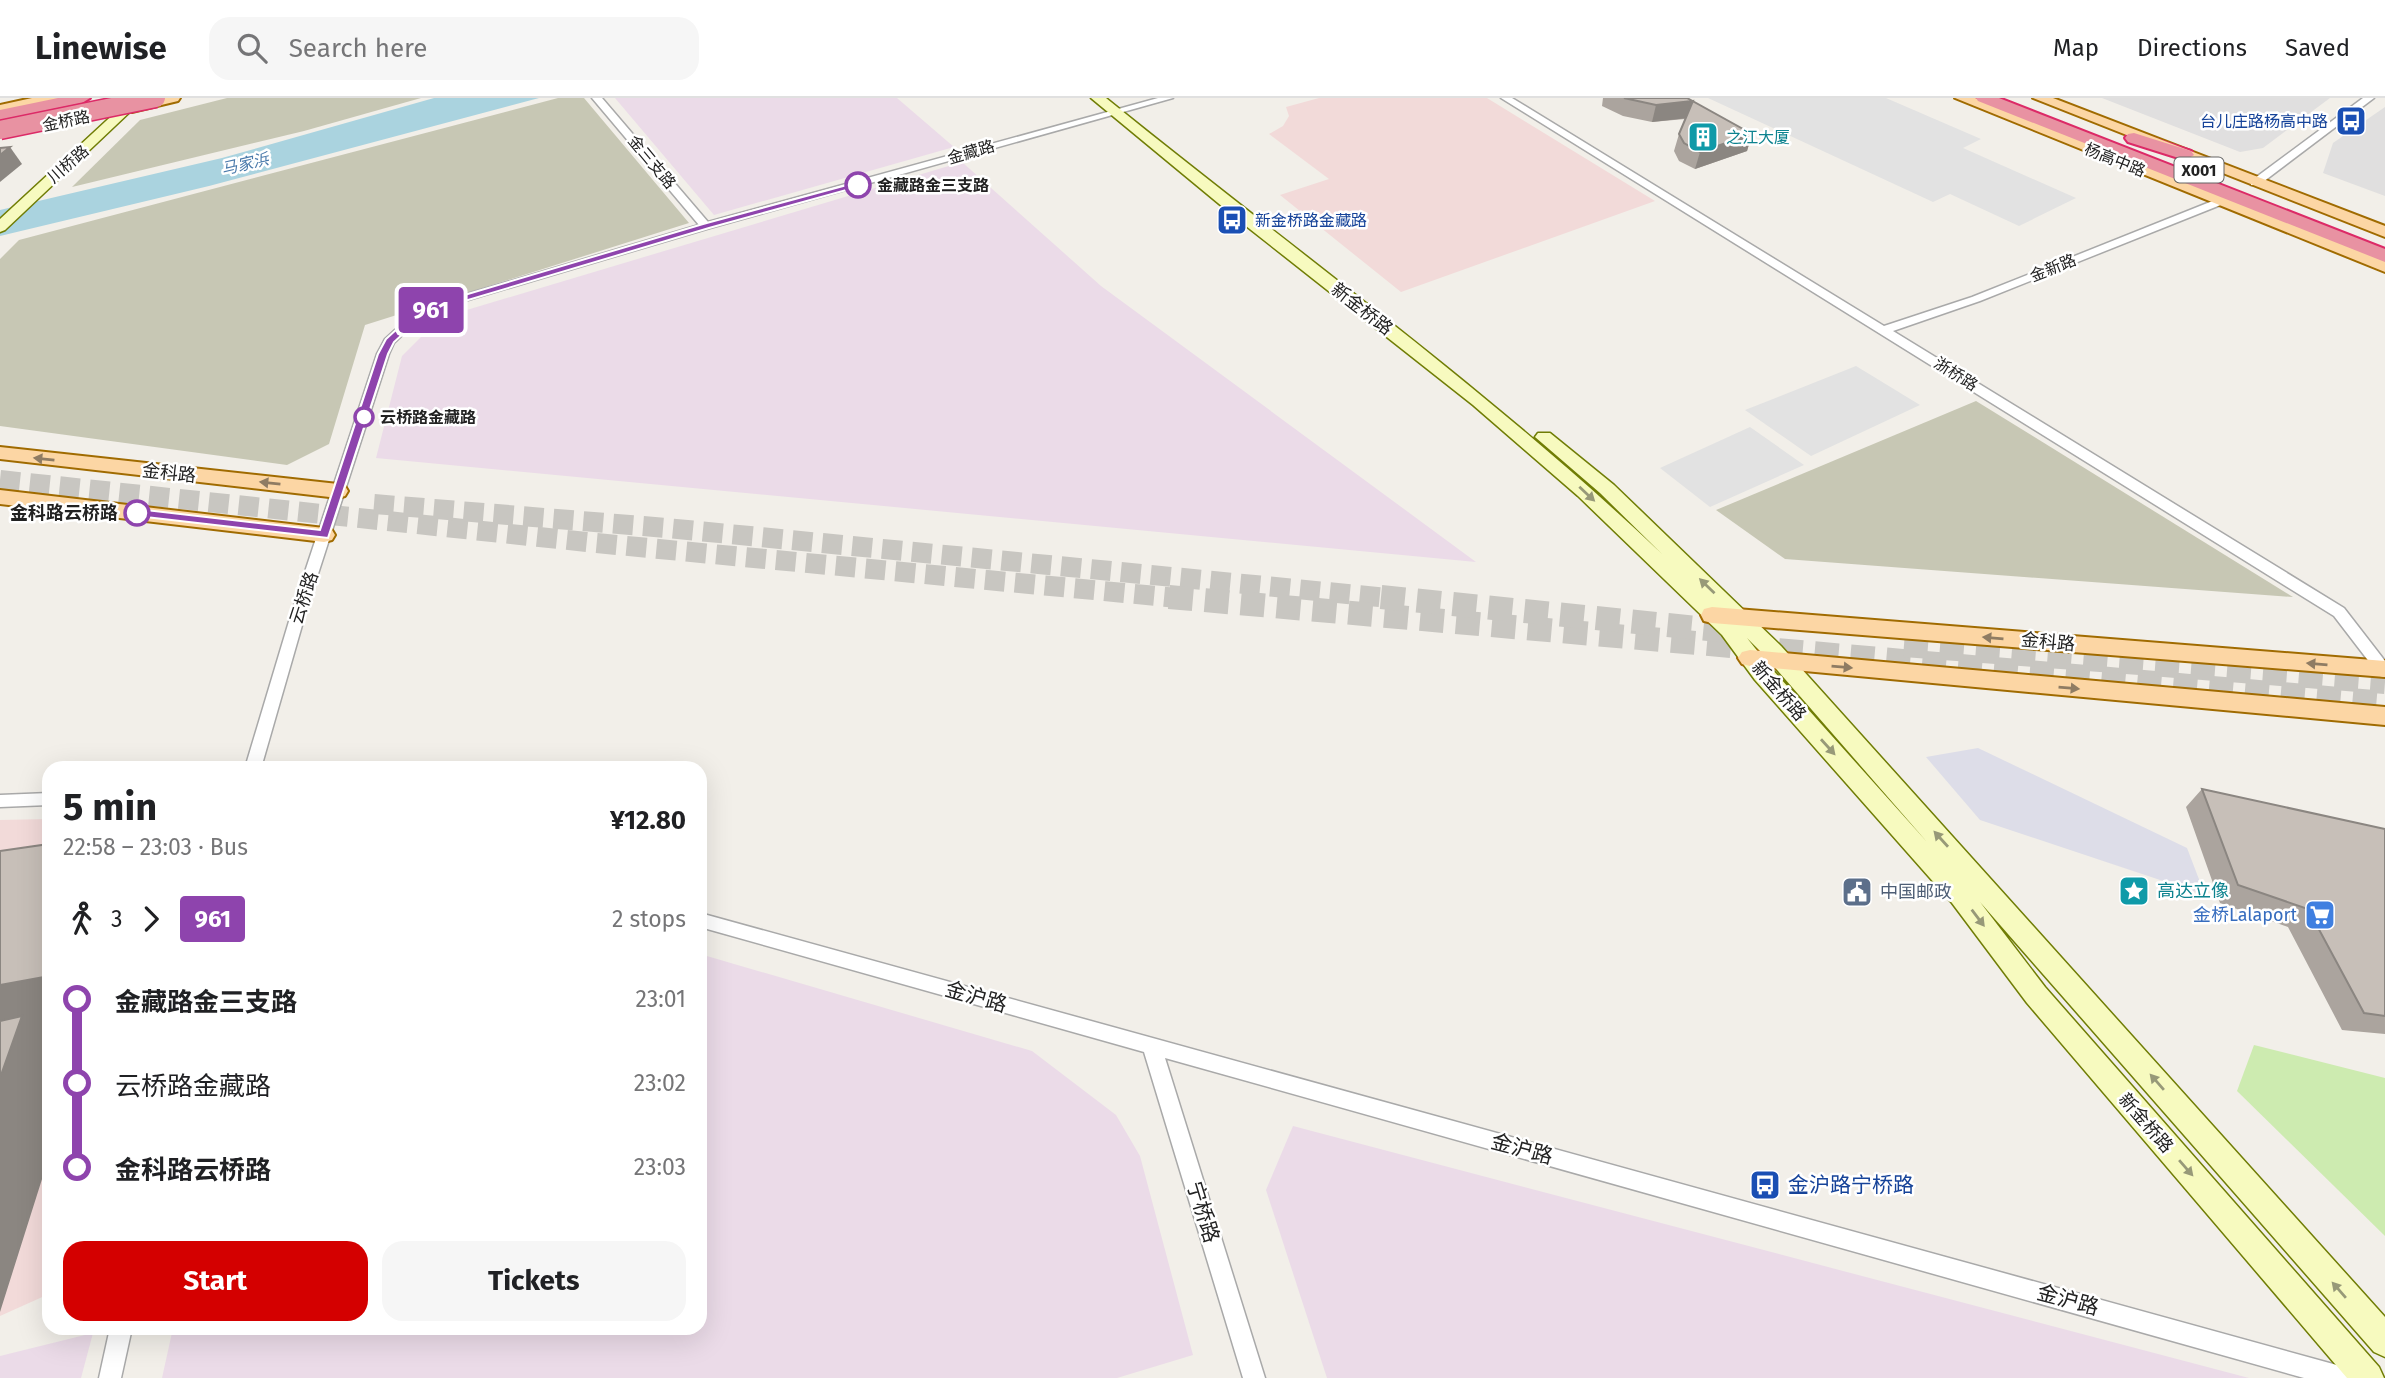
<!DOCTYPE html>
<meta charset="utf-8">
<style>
:root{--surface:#fff;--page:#f6f6f6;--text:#202124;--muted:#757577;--line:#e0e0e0;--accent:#d40000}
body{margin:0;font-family:"Fira Sans","Noto Sans SC",sans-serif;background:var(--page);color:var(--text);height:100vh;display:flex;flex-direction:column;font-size:26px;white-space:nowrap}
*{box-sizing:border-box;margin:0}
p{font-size:23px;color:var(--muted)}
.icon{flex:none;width:38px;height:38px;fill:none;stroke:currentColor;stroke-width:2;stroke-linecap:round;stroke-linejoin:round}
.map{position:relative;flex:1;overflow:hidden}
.details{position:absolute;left:42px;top:663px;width:665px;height:574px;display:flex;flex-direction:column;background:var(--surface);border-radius:21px;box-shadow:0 7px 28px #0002}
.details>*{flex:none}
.badge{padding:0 14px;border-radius:5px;font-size:24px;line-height:46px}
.map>.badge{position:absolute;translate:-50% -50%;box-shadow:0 0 0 4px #fff}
.legs{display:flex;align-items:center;gap:10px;height:77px;padding:0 21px;font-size:23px}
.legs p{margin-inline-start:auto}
.head{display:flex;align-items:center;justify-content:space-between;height:119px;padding:0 21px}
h1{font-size:38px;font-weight:700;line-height:52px}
.button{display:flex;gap:14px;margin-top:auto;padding:14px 21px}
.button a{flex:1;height:80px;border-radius:21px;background:var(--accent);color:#fff;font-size:28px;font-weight:700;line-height:80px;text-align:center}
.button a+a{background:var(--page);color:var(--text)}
ul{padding:0 21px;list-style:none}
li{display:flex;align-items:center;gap:24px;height:84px;font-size:26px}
li i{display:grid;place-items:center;width:10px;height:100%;margin:0 9px;background:currentColor}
li i::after{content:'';width:18px;height:18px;margin:-9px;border:5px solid;border-radius:50%;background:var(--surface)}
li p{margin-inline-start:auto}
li:first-child i{background:linear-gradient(#0000 50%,currentColor 0)}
li:last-child i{background:linear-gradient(currentColor 50%,#0000 0)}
header{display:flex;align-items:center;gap:42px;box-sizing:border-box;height:98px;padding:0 35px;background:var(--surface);border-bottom:2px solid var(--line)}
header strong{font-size:33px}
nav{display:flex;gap:38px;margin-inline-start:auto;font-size:24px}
.search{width:490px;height:63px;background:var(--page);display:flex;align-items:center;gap:18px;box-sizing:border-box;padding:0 24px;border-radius:21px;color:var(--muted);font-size:26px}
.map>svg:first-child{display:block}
.residential{fill:#e0dfdf}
.commercial{fill:#f2dad9}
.industrial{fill:#ebdbe8}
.construction{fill:#c7c7b4}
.grass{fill:#cdebb0}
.parking{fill:#e2e2e2}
.plaza{fill:#dddde8}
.water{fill:#aad3df}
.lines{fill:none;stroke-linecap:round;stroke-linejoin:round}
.primary-tunnel-far1{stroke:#c8c6c1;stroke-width:20;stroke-dasharray:20 10;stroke-linecap:butt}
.primary-tunnel{stroke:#c8c6c1;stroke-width:24;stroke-dasharray:24 12;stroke-linecap:butt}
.street-casing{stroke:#a9a9a9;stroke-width:3}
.secondary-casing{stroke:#707d05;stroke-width:3}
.primary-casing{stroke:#a06b00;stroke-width:4}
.highway-casing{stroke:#dc2a67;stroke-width:4}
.street{fill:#fff;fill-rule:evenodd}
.secondary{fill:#f7fabf;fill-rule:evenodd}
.primary{fill:#fcd6a4;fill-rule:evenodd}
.highway{fill:#e892a2;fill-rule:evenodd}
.highway-bridge-casing{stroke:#dc2a67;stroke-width:21;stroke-linecap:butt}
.highway-bridge{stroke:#e892a2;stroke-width:18}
.wall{fill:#aba49e}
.shaded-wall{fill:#8b8681}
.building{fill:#c7bfb8;stroke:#8b8681;stroke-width:2}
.oneway{fill:#8f7c63}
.oneway2{fill:#979978}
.line-1{fill:#8e44ad;stroke:#fff;stroke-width:2}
.stop-1-dot{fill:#fff;stroke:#8e44ad;stroke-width:3.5}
.labels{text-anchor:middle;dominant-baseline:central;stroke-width:5;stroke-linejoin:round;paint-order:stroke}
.far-street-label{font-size:16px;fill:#222;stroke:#fff}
.far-transit-label{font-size:16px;fill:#164399;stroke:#fff;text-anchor:end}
.far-culture-label{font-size:16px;fill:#0d838f;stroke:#fff;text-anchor:start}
.far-water-label{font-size:16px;font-style:italic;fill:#4a7aab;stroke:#fff}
.shield{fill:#fff;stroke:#646464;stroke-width:2}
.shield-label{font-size:16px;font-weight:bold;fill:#222}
.far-stop-label{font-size:16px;font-weight:bold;fill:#222;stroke:#fff;text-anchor:start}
.street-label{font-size:18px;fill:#222;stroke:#fff}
.stop-label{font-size:18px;font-weight:bold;fill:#222;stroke:#fff;text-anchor:end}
.culture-label{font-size:18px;fill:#0d838f;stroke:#fff;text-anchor:start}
.service-label{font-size:18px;fill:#4e5e75;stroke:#fff;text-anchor:start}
.shop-label{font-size:18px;fill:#366cbe;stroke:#fff;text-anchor:end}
.near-street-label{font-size:21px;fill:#222;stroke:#fff}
.near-transit-label{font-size:21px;fill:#164399;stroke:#fff;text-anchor:start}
</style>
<header>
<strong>Linewise</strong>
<div class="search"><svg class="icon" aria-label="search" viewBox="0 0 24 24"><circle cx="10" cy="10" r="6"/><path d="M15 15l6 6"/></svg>Search here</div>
<nav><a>Map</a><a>Directions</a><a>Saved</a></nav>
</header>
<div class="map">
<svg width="2385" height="1280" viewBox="0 0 2385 1280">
<rect width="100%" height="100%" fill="#f2efe9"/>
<g class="residential">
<polygon points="2102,0 2330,0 2263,50 2240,54"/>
<polygon points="2385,9 2385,98 2323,75 2333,45"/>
</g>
<g class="commercial">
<polygon points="1319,0 1487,0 1655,103 1401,194 1280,97 1329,81 1269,36 1283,28 1289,18 1286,9"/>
<polygon points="49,721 49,1196 0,1218 0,722"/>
</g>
<g class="industrial">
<polygon points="615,0 897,0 954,49 714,117"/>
<polygon points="962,64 1101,188 1476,464 376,360 402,258 440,220"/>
<polygon points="700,856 1032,953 1116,1017 1140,1058 1193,1257 1117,1280 162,1280 173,1230 700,1230"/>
<polygon points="1293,1028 2249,1280 1327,1280 1266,1092"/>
<polygon points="93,1235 81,1280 0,1280 0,1258"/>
</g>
<g class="construction">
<polygon points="227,0 421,0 304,33 72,89 140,22"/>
<polygon points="558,0 584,0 689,125 365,227 329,346 287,367 0,328 0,161 19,142"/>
<polygon points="1976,303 2293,499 1785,461 1716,412"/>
</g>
<polygon class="grass" points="2254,947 2385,980 2385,1138 2237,993"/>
<g class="parking">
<polygon points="1708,0 1886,0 1981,41 1963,50 2076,100 2019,128 1950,96 1933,104"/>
<polygon points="1856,268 1920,307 1811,358 1745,312"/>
<polygon points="1750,329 1804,367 1710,409 1660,370"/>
</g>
<polygon class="plaza" points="1978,650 2187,750 2205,797 1980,722 1926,659"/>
<polygon class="water" points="434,0 539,0 209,88 0,138 0,112 222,60"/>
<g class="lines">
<g class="primary-tunnel-far1">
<polyline points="0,382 596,445 1188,501"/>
<polyline points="374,406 667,430 1399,501"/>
</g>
<g class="primary-tunnel">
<polyline points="1169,499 2385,605"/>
<polyline points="1381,499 1749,535"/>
<polyline points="1904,547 2385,584"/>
</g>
<g class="street-casing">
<g id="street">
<polygon points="592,0 602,0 708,124 1158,0 1173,0 710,130 458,205 417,223 394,245 389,256 307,510 261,670 245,670 293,510 377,256 385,241 409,219 450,201 699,127"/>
<polygon points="1501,0 1512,0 1884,228 1972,199 2215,102 2223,102 2223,106 1980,203 1893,233 2344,510 2385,563 2385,579 2380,578 2334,518"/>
<polygon points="2363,0 2374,0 2259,87 2251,87 2251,83"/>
<polygon points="49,695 49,707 0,709 0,697"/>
<polygon points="700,815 2344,1269 2352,1272 2355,1280 2304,1280 1165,960 1265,1280 1243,1280 1144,954 700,829"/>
<polygon points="110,1230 132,1230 121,1280 99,1280"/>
</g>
</g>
<g class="secondary-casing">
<g id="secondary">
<polygon points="112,0 126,0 133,11 5,132 0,134 0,121 119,11"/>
<path d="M1091 0H1106C1292 151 1488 291 1662 456L1600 395 1535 339 1538 335H1550L1614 387 1781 548 2385 1219V1259L2374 1254 1980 804 2045 889 2379 1269 2384 1280H2347L2027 905 1952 805 1755 582 1722 537 1578 398 1473 307 1241 124ZM1747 540 1765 558 1927 744 1771 570Z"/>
</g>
</g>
<g class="primary-casing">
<g id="primary">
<polygon points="32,0 60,0 58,3 0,15 0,7"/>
<polygon points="155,0 180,0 178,3 132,14 125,10 127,7"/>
<polygon points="1955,0 1975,0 2385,163 2385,174"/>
<polygon points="2033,0 2053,0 2385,128 2385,139"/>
<polygon points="0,349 338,386 345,388 348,393 345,398 338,400 0,361"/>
<polygon points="0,392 324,430 332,432 335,437 332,442 324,444 0,406"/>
<polygon points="1712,509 2385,563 2385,579 1712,525 1704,523 1701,517 1704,511"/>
<polygon points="1750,552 2385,609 2385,627 1750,568 1742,566 1738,560 1742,554"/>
</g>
</g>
<g class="highway-casing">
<g id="highway">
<polygon points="58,0 90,0 82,5 0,22 0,12"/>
<polygon points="1976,0 1999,0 2385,151 2385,164 1978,3"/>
<polygon points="2134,35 2191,53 2194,57 2185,62 2128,44 2125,40 2128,36"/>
</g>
</g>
<use href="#street" class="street"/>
<use href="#secondary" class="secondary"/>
<use href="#primary" class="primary"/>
<use href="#highway" class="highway"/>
<g class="highway-bridge-casing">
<polyline id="highway-bridge" points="0,32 156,0"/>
</g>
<use href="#highway-bridge" class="highway-bridge"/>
</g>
<g class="wall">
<polygon points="1603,0 1687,0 1752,36 1747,53 1695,71 1679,63 1674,53 1679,36 1685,21 1652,24 1623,18 1602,8"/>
<polygon points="2202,691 2385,731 2385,936 2342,932 2288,829 2220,805 2186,709"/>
</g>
<g class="shaded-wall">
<polygon points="1693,3 1688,20 1652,24 1656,7"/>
<polygon points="1752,36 1747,53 1695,71 1700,54"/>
<polygon points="10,49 22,66 0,84 0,57"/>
<polygon points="49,867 49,933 43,934 49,939 49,1059 0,1214 0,887"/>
</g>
<g class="building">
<polygon points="1624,0 1687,0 1752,36 1700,54 1684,45 1679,36 1693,3 1656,7"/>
<polygon points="10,49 0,57 0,50"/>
<polygon points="2202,691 2385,731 2385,918 2364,915 2308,811 2238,787"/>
<polygon points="49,746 49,867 44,879 0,887 0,753"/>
<polygon points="22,918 0,980 0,923"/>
</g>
<defs><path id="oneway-solid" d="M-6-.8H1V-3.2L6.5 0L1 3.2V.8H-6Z" transform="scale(1.75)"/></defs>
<g class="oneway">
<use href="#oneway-solid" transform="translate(44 361) rotate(-174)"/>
<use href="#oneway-solid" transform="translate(270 385) rotate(-174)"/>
<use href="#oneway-solid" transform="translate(1993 540) rotate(-175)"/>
<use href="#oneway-solid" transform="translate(2317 566) rotate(-175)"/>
<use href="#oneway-solid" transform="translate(1842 569) rotate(5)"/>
<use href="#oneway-solid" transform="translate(2069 590) rotate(5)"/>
</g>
<g class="oneway2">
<use href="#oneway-solid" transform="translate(1587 396) rotate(43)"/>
<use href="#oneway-solid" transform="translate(1707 488) rotate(-136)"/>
<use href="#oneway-solid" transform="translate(1828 649) rotate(48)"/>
<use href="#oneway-solid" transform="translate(1941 741) rotate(-132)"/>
<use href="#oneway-solid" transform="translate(1978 820) rotate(53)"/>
<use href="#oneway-solid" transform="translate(2157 984) rotate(-131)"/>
<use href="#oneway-solid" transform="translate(2186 1070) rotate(49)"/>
<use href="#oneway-solid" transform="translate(2339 1192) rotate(-131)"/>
</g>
<polygon class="line-1" points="858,84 861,85 861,88 709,130 458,205 417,223 394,244 388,256 328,440 137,418 131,415 137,411 320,432 378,256 386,241 410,219 451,201 703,126"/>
<defs>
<g id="bus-square" transform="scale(1.575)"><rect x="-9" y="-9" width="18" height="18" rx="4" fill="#1a4fb4" stroke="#fff"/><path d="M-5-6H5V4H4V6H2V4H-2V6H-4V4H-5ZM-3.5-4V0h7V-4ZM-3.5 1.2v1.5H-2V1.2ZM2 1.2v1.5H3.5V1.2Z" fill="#fff"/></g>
<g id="building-square" transform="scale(1.575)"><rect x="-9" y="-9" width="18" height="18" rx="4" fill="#0f9aa8" stroke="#fff"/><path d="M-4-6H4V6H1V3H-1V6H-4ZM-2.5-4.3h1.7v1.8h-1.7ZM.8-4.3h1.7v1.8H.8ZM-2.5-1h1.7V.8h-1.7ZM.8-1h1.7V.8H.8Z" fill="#fff"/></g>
<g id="sight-square" transform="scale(1.575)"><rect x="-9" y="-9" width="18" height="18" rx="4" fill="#0f9aa8" stroke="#fff"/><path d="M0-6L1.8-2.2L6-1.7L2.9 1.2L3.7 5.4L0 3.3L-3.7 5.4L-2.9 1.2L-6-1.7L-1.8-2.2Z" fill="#fff"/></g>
<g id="civic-square" transform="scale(1.575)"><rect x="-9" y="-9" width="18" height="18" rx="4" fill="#5c6f8a" stroke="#fff"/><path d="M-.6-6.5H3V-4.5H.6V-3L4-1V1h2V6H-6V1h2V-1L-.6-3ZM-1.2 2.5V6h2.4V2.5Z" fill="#fff"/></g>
<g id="supermarket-square" transform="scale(1.575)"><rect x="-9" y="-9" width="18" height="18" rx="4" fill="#3f7fe0" stroke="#fff"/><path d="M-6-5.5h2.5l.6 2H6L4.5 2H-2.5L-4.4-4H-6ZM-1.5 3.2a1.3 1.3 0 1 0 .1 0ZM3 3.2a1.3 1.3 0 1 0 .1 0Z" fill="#fff"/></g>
</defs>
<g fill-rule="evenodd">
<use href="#bus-square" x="2351" y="23"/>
<use href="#building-square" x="1703" y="39"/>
<use href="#bus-square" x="1232" y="122"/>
<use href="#sight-square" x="2134" y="793"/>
<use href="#civic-square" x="1857" y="794"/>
<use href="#supermarket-square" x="2320" y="817"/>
<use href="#bus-square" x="1765" y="1087"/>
</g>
<g class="stop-1-dot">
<circle cx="858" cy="87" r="12"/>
<circle cx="364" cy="319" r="9"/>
<circle cx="137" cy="415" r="12"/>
</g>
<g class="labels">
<g class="far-street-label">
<text transform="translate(66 23) rotate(-12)">金桥路</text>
<text transform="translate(971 54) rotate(-16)">金藏路</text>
<text transform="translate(2115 62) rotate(22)">杨高中路</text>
<text transform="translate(652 64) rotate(50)">金三支路</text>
<text transform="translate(68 66) rotate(-41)">川桥路</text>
<text transform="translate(2053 170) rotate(-22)">金新路</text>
<text transform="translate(1956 276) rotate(32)">浙桥路</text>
</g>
<g class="far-transit-label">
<text x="2328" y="23">台儿庄路杨高中路</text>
<text x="1255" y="122" text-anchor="start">新金桥路金藏路</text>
</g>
<g class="far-culture-label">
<text x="1726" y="39">之江大厦</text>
</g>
<g class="far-water-label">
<text transform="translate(245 66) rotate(-13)">马家浜</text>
</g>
<rect class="shield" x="2174.5" y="59.5" width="49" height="25" rx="5"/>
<g class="shield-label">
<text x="2199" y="72">X001</text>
</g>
<g class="far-stop-label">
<text x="877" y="87">金藏路金三支路</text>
<text x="380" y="319">云桥路金藏路</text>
</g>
<g class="street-label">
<text transform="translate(1362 211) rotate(38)">新金桥路</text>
<text transform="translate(169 375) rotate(6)">金科路</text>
<text transform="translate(304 500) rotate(-72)">云桥路</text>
<text transform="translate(2048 544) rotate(5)">金科路</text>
<text transform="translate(1779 593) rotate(49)">新金桥路</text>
<text transform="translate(2146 1025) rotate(49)">新金桥路</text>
</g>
<g class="stop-label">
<text x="118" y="415">金科路云桥路</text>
</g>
<g class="culture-label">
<text x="2157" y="793">高达立像</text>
</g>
<g class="service-label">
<text x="1880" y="794">中国邮政</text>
</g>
<g class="shop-label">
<text x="2297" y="817">金桥Lalaport</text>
</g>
<g class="near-street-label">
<text transform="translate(976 899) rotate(16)">金沪路</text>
<text transform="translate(1522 1051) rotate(15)">金沪路</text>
<text transform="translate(1203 1114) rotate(73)">宁桥路</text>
<text transform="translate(2068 1202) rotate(15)">金沪路</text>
</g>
<g class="near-transit-label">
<text x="1788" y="1087">金沪路宁桥路</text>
</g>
</g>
</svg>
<b class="badge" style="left:431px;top:212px;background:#8e44ad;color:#fff">961</b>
<section class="details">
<div class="head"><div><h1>5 min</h1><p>22:58 – 23:03 · Bus</p></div><b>¥12.80</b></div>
<div class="legs"><svg class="icon" aria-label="walk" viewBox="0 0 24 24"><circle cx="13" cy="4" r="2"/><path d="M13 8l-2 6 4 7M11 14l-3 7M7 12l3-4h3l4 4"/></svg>3<svg class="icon" aria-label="forward" viewBox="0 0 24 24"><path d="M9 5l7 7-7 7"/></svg><b class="badge" style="background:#8e44ad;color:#fff">961</b><p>2 stops</p></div>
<ul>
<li><i style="color:#8e44ad"></i><b>金藏路金三支路</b><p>23:01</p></li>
<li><i style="color:#8e44ad"></i><span>云桥路金藏路</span><p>23:02</p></li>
<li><i style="color:#8e44ad"></i><b>金科路云桥路</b><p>23:03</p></li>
</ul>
<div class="button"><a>Start</a><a>Tickets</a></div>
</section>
</div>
